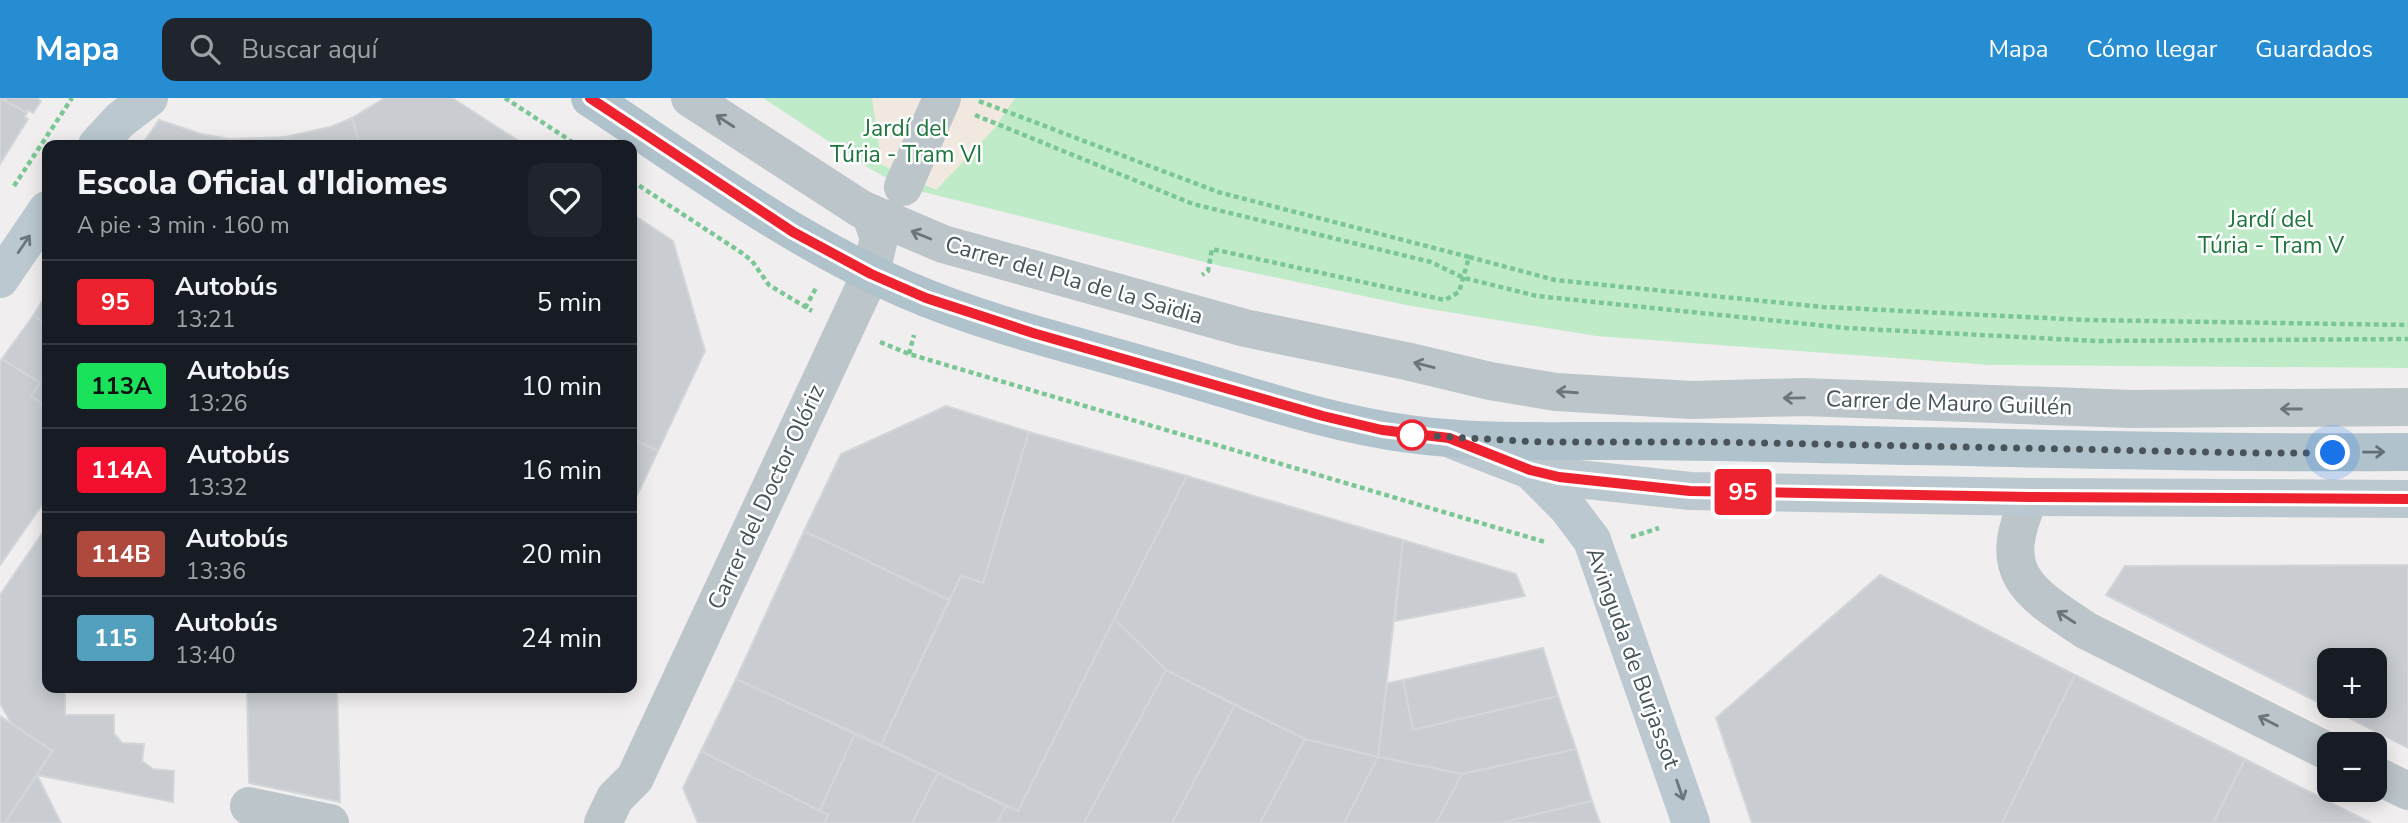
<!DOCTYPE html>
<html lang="es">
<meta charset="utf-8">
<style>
:root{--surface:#171b24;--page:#20242c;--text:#f1f3f6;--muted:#9ea1a6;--line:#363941;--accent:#268dd3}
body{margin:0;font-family:"Nunito Sans",sans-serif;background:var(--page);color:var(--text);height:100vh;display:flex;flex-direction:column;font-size:26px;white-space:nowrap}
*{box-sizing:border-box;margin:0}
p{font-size:23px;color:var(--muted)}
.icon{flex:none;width:38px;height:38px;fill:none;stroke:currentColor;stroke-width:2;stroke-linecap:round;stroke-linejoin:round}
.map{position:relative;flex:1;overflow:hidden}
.side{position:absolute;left:42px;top:42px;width:595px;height:553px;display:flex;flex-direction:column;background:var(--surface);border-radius:14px;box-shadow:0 4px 18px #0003}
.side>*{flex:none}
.badge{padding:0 14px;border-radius:5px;font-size:24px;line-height:46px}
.tools{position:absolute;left:2317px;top:550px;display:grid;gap:14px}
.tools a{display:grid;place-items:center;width:70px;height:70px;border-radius:14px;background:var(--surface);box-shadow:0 4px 18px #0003;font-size:35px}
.you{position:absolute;width:35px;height:35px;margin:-18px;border:5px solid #fff;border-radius:50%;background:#1a73e8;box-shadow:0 0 0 10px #1a73e833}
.map>.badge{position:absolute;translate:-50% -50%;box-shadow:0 0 0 4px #fff}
.round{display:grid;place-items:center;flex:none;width:74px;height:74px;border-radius:14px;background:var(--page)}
.summary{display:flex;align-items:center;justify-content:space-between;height:119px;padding:0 35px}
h1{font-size:33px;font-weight:800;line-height:52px}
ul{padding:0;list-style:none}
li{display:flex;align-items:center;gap:21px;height:84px;padding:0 35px;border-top:2px solid var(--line)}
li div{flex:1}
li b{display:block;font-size:26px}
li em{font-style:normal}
li .badge{min-width:77px;font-weight:700;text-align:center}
header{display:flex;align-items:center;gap:42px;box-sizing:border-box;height:98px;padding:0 35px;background:var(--accent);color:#fff}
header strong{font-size:33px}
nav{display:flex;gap:38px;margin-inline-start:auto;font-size:24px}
.search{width:490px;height:63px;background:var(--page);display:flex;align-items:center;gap:18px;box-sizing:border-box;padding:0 24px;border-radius:14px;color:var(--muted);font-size:26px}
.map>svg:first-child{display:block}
.green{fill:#c0ebc9}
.sand{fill:#f1e9e0}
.building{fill:#c9ccd1;stroke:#d3d6d9;stroke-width:2;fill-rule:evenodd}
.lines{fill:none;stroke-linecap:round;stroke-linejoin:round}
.path{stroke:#7ac795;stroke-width:4.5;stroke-dasharray:5 3.5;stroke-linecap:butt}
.street{stroke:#bbc5ca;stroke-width:38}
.secondary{stroke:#bbc8cf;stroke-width:38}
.primary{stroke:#b0c2cb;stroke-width:38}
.street-bridge{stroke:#bbc5ca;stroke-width:38}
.oneway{stroke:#6a767c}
.oneway2{stroke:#6a777d}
.oneway3{stroke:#627076}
.line-casing{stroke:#fff;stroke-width:16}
.line{stroke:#ed222e;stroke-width:10}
.walk{stroke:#48545a;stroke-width:7;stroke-dasharray:0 12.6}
.stop-dot{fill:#fff;stroke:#ed222e;stroke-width:3.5}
.labels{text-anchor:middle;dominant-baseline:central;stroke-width:5;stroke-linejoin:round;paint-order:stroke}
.park-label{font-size:23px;fill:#1d763c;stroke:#fff}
.street-label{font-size:23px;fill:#48545a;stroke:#fff}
</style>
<header>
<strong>Mapa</strong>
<div class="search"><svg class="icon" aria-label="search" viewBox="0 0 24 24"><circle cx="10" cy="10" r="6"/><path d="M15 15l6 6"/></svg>Buscar aquí</div>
<nav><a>Mapa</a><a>Cómo llegar</a><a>Guardados</a></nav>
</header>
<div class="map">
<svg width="2408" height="725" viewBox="0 0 2408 725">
<rect width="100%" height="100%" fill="#f1eeef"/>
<polygon class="green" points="763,0 2408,0 2408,270 1990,267 1596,238 1411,208 1221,168 903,89 872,72"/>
<polygon class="sand" points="872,0 1015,0 994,31 936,92 882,67"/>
<g class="building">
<polygon points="0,0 27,15 24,19 28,21 0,66"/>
<polygon points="2,0 37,0 41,3 33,15 28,12 27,15"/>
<polygon points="385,0 452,0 525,47 360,47 352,20"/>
<polygon points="352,20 360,47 287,47 285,39 330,29"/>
<polygon points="159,22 201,36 230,41 285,39 287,47 142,47"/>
<polygon points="632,116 673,143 705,253 658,353 632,341"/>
<polygon points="47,195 47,226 33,218"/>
<polygon points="33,218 47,226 47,310 31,298 40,285 2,261"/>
<polygon points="2,261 40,285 31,298 47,310 47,400 0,467 0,264"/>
<polygon points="946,308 1029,334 983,485 961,478 949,502 804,433 841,356"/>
<polygon points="1029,334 1187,378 1018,713 881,647 961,478 983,485"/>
<polygon points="632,341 658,353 632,408"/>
<polygon points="1187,378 1403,442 1378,659 1305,641 1166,572 1114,521"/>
<polygon points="47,428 47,590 65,590 65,617 114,617 114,636 122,645 144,646 142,663 153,671 174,673 173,704 37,677 52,653 11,625 0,605 0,497"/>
<polygon points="804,433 949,502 881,647 736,581"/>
<polygon points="1403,442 1516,476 1525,498 1395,523"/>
<path d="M2408 467V650L2106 497 2125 468ZM2329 562H2375V607H2329Z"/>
<polygon points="1880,477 2075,577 2002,725 1752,725 1716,620"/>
<polygon points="1114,521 1166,572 1084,725 997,725 1006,708 1018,713"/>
<polygon points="1543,550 1558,598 1413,632 1403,582"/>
<polygon points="1166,572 1235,607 1172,725 1084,725"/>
<polygon points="2075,577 2245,661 2213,725 2002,725"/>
<polygon points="736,581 855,636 819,714 701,653"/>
<polygon points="1403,582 1413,632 1558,598 1576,651 1462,676 1378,659 1387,585"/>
<polygon points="247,590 337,590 340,704 249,685"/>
<polygon points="1235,607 1305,641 1260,725 1172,725"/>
<polygon points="0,618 52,653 5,725 0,725"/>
<polygon points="855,636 938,675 912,725 824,725 828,717 819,714"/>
<polygon points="1305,641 1378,659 1344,725 1260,725"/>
<polygon points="1576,651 1592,703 1500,725 1436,725 1462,676"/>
<polygon points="701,653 828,717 824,725 698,725 683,690"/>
<polygon points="1378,659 1462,676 1436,725 1344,725"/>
<polygon points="2245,661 2371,725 2213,725"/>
<polygon points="938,675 1006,708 997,725 912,725"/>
<polygon points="37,677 61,725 5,725"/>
<polygon points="1592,703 1600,725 1500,725"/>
</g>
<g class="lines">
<g class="path">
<polyline points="505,0 577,47"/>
<polyline points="979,3 1218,94 1469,159 1459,194 1445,202 1212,151 1208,173 1202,177"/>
<polyline points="975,17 1193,106 1431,164 1464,180 1537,198 1846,230 2097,243 2408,241"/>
<polyline points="632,83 742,155 752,163 769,187 812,213"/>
<polyline points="14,88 72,0"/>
<polyline points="1469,159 1555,182 1823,209 2086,222 2408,227"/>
<polyline points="805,210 816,190"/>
<polyline points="880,244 909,256 1545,444"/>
<polyline points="909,256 914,237"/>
<polyline points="1631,439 1659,430"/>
</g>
<g class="street">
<polyline points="690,0 861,111 943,146 1245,230 1406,263 1490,283 1556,294 1691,302 1803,299 2131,311 2408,309"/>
<path d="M2030 399C1995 475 2026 493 2087 533L2329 654"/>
<polyline points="2375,677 2408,693"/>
<polyline points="249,708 330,725"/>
<polyline points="603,725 615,700 635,680 871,175 879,140 870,115"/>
</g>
<g class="secondary">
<polyline points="97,47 120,22 149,0"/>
<polyline points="0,181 47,112"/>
<polyline points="1455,343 1530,372 1559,379 1690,393 2030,399 2408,401"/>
<polyline points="1530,372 1567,409 1592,442 1691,725"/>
</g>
<path class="primary" d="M590 0C693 68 793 143 907 192 988 227 1076 247 1161 272 1243 295 1325 325 1409 336 1475 345 1542 343 1609 343 1663 343 1717 344 1771 345 1983 349 2195 356 2408 354"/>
<polyline class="street-bridge" points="903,89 942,0"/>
</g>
<defs><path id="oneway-shaft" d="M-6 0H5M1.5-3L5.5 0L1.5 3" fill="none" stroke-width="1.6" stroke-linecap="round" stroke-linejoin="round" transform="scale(1.75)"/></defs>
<g class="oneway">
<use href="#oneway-shaft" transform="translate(725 23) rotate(-147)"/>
<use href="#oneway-shaft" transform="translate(921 137) rotate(-158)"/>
<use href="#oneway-shaft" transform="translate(1424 267) rotate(-166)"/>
<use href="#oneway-shaft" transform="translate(1567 294) rotate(-176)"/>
<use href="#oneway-shaft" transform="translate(1794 300) rotate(179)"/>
<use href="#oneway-shaft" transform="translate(2291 311) rotate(-180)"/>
<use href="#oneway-shaft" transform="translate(2066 519) rotate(-147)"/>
<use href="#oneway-shaft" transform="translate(2268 623) rotate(-153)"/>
</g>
<g class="oneway2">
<use href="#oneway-shaft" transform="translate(24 146) rotate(-56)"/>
<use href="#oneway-shaft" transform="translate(1680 692) rotate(71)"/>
</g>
<use class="oneway3" href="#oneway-shaft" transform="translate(2374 354) rotate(-1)"/>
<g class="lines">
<g class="line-casing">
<polyline id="line" points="590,0 793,134 871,176 926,200 1033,235 1323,318 1382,332 1449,340 1530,372 1559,379 1690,393 2030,399 2408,401"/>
</g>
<use href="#line" class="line"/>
<polyline class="walk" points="1412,337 1541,344 1717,344 2259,355 2333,355"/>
</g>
<circle class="stop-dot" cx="1412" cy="337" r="14"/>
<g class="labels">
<g class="park-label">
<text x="906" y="30">Jardí del<tspan x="906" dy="26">Túria - Tram VI</tspan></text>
<text x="2271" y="121">Jardí del<tspan x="2271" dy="26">Túria - Tram V</tspan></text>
</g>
<g class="street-label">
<text transform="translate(1074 182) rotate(16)">Carrer del Pla de la Saïdia</text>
<text transform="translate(1949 305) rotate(2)">Carrer de Mauro Guillén</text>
<text transform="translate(766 399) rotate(-65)">Carrer del Doctor Olóriz</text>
<text transform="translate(1633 560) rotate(70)">Avinguda de Burjassot</text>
</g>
</g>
</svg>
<div class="tools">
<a>+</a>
<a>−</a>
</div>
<div class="you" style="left:2333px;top:355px"></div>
<b class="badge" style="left:1743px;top:394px;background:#ed222e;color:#fff">95</b>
<section class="side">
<div class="summary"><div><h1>Escola Oficial d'Idiomes</h1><p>A pie · 3 min · 160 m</p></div><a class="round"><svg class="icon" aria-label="heart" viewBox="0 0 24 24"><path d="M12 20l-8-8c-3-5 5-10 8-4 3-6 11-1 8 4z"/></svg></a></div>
<ul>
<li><span class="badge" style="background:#ed222e;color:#fff">95</span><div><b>Autobús</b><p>13:21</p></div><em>5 min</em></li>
<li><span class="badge" style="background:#1ae25a;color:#111">113A</span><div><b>Autobús</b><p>13:26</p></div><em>10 min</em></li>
<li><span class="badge" style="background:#f30f2d;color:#fff">114A</span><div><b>Autobús</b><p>13:32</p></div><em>16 min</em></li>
<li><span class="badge" style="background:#af483d;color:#fff">114B</span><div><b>Autobús</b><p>13:36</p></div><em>20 min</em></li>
<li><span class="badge" style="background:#539fbe;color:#fff">115</span><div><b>Autobús</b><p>13:40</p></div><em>24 min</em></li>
</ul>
</section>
</div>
